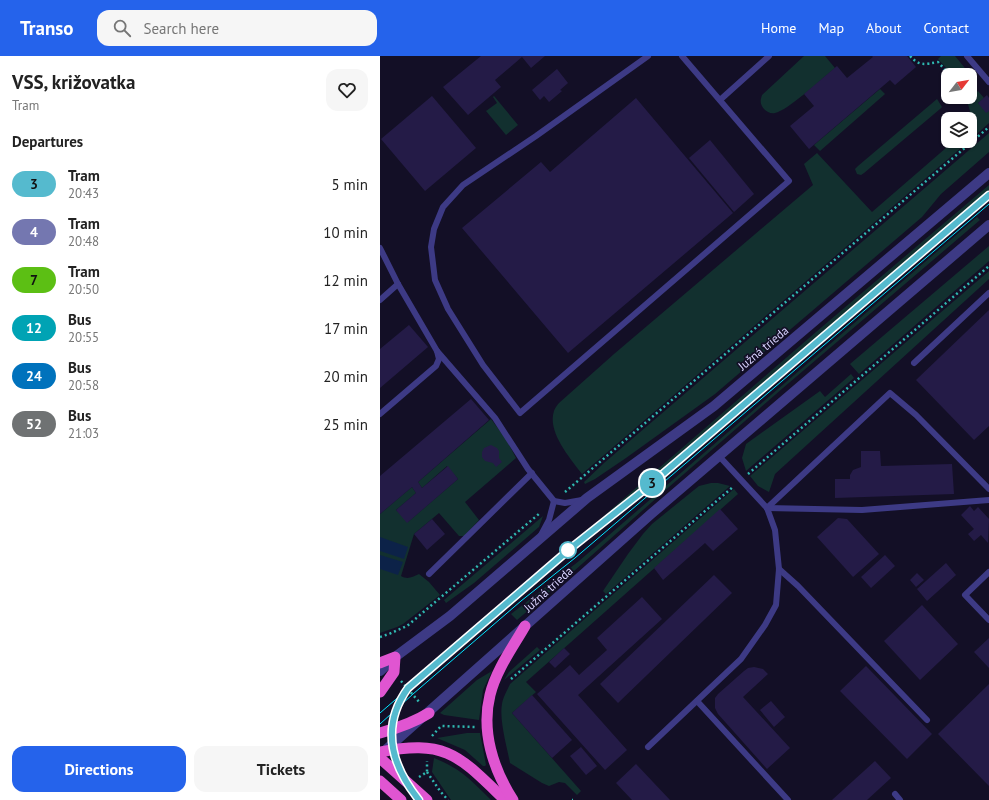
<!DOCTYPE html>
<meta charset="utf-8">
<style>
:root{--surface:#fff;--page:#f6f6f6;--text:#222;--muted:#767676;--accent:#2563eb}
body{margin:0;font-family:"PT Sans",sans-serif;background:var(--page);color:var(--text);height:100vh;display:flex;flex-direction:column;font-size:15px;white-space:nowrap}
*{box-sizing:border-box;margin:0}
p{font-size:13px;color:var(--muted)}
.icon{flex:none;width:22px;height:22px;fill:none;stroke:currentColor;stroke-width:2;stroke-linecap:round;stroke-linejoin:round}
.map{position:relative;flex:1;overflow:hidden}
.sheet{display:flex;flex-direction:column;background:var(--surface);width:380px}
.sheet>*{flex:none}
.badge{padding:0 8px;border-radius:13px;font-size:14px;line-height:26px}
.needle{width:26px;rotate:59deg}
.buttons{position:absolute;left:561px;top:12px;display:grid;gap:8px}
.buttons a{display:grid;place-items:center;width:36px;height:36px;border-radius:8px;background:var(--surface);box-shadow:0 1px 3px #0004;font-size:20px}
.map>.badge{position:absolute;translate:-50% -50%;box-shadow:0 0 0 2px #fff}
h2{padding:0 12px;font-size:15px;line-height:36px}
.round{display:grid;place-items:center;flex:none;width:42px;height:42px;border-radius:12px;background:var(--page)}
.head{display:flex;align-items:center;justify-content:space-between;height:68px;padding:0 12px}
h1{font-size:19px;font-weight:800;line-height:30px}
.cta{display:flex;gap:8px;margin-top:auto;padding:8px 12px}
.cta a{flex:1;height:46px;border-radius:12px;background:var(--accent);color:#fff;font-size:16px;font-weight:800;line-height:46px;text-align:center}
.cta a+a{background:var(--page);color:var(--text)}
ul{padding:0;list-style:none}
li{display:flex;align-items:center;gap:12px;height:48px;padding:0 12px}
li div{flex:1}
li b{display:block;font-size:15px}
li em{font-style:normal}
li .badge{min-width:44px;font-weight:700;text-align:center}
header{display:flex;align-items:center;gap:24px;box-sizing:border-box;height:56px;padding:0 20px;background:var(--accent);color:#fff}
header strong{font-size:19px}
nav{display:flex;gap:22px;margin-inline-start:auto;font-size:14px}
.search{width:280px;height:36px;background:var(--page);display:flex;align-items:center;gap:10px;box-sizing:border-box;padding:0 14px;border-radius:12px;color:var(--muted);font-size:15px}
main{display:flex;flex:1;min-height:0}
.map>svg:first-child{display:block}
.green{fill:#12302f}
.water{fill:#0c2248}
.building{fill:#241b47}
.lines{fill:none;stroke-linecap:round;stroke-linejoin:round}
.path{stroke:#2fb8b0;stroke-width:2.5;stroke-dasharray:2 3;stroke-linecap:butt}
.service{stroke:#3d3a85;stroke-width:6}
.tertiary{stroke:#3d3a85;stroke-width:10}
.trunk{stroke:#e055d1;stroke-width:11}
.tram{stroke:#00e5ff;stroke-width:1}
.trunk-bridge{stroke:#e055d1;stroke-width:11}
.line-casing{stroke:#fff;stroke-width:9}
.line{stroke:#55bace;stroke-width:6}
.stop-dot{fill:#fff;stroke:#55bace;stroke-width:2}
.labels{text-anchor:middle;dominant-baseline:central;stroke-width:3.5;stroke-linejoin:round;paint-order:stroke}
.street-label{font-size:12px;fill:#d9d4ff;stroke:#130f26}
</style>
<header>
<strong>Transo</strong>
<div class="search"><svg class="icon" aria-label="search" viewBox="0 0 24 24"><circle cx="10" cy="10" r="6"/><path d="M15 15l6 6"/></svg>Search here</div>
<nav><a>Home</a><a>Map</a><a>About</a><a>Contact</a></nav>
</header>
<main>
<section class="sheet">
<div class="head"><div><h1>VSS, križovatka</h1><p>Tram</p></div><a class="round"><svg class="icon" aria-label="heart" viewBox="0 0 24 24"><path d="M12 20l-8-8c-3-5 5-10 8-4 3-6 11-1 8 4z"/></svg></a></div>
<h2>Departures</h2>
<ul>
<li><span class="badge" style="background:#55bace;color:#111">3</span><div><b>Tram</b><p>20:43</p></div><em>5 min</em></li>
<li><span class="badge" style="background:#7477b0;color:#fff">4</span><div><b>Tram</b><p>20:48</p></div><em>10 min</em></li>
<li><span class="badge" style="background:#5cbf14;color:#111">7</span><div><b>Tram</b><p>20:50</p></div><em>12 min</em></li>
<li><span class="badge" style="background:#00a3b4;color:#fff">12</span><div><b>Bus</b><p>20:55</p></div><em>17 min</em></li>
<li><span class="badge" style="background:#0072bc;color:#fff">24</span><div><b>Bus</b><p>20:58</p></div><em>20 min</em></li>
<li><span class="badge" style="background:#6f7273;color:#fff">52</span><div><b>Bus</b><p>21:03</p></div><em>25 min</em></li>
</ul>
<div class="cta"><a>Directions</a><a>Tickets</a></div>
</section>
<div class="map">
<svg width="609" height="744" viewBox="0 0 609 744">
<rect width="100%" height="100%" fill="#130f26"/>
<g class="green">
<path d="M424 0H445L455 12C444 21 407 55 395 57 391 58 387 56 384 53 380 48 380 45 382 39Z"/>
<polygon points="561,0 575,0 589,17 567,13 558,3"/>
<polygon points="500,33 505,38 440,95 434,89"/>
<polygon points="598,35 604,42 598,47 609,55 609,67 590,84 590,63 589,63 590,55 587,45"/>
<polygon points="114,40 138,69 126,79 106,55 117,47 113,41"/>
<polygon points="557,43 562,51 560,53 484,117 481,119 477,118 475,113 478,110"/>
<polygon points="609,77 609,96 561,138 542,161 335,338 246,402 215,423 205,428 204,426 224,407"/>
<path d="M574 85H589L202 418C190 402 167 376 174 355 175 352 177 349 179 347L234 298 433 129 424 108 437 97 492 156Z"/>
<polygon points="609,129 609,135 251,439 219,464 436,276"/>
<polygon points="597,161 600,164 403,332 289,431 185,523 137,564 131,558 199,505"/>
<polygon points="609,190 609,205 479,318 470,308"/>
<polygon points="609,215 609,223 395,418 389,436 378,430 370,420"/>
<polygon points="471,318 474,322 366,415 362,402 366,388 440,335 445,341"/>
<path d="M111 363 126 383 136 402 85 446 99 464 84 480H79L59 457 34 478 21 520C28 524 32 521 39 518L49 526 60 539 23 568 17 571 0 577V458L32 431 36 437 16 454 28 466 78 423 67 410 42 432 38 426Z"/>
<polygon points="331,427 338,427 350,430 226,538 223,535 248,498 263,478 272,468 314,434 319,430"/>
<path d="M354 433 358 438 146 626 156 636 132 657 201 735 197 739 185 727 179 726 169 730 162 727 130 707C127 691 119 664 122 648 123 641 127 635 130 628Z"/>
<polygon points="163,460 159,471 94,527 66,547 64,544"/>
<polygon points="157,591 160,594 124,624 129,616"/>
<polygon points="112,615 103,634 99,664 64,659 60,657 97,624"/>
<polygon points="87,677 100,677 106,709 105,710 103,710 85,694 57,682"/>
<path d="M54 702C80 712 92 725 111 744H71L52 716Z"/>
</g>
<g class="water">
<polygon points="0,481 28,491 24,503 0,495"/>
<polygon points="0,499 23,506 18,519 0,513"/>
</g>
<g class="building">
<polygon points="101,0 165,0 151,12 142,1 115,24 121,31 88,59 63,31"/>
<polygon points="492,0 527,0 536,11 515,29 510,24 429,93 410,70 434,50 424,38 457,10 467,22 493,1"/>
<polygon points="177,13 188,27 180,34 182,35 169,46 164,40 160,44 152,34"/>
<polygon points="607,39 609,42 609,55 606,57 598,47"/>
<polygon points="52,40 96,92 45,135 1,83"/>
<polygon points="256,42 353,157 188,297 82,172 161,106 170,116"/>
<polygon points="330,84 374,138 354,156 309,102"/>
<polygon points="609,254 609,370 594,384 536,324"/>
<polygon points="29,269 48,291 0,332 0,293"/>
<polygon points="91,343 109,364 38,426 42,432 68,410 78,423 27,467 16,454 36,437 32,431 0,458 0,420"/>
<polygon points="111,389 117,392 119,395 119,402 122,406 116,411 113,407 105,405 102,401 102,396 104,392"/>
<polygon points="481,395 500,395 501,410 572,408 574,438 455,442 455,423 470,423 470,419 473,414 481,411"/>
<polygon points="590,450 594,455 598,451 609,463 608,487 601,479 594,485 588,478 594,473 581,459"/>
<polygon points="340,453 358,473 333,495 325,487 283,524 274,512"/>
<polygon points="458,462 467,463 499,498 473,521 437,481"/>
<polygon points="52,463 65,478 47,494 34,478"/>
<polygon points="505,499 515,510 491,532 481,521"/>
<polygon points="566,507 576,519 547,545 537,533"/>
<polygon points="537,517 544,524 536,531 530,524"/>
<polygon points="334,519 352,537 238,647 220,628"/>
<polygon points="262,541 282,563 198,639 247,694 225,714 157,638 190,609 199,619 227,594 217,582"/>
<polygon points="542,549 578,588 540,624 504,585"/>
<polygon points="609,582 609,612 594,596"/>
<polygon points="184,592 190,598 175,612 169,606"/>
<polygon points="486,610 552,678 527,703 460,635"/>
<polygon points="374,611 383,613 388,618 363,641 410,692 387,713 338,658 335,652 335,642 338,638 364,615 368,612"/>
<polygon points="609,628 609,730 558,678"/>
<polygon points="152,639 192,684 172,702 132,657"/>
<polygon points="391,645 405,661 394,671 380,654"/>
<polygon points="201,691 217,710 206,719 190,700"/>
<polygon points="495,705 511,722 487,744 452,744"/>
<polygon points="256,708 290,744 252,744 236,727"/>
</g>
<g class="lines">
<g class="path">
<path d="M530 0C540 11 545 8 558 6L566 15 588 19"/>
<polyline points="368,418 609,210"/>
<polyline points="185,436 609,71"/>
<polyline points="0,581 9,578 27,570 160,457"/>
<polyline points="131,623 354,430"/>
<polyline points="21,625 40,647"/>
<polyline points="52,680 61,670 96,671"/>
<polyline points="47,716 60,735 68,744"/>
<polyline points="39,721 47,716 47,705"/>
<polyline points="192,744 193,744"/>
</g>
<g class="service">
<polyline points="268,0 156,80 83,129 63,151 54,173 51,191 55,224 68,253 103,309 140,357 409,125 302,0"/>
<polyline points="587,0 609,26"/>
<polyline points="340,44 389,0"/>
<polyline points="0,192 18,228 57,295 59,303 56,310 0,358"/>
<polyline points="0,244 18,228"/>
<polyline points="57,295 115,362 148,413 174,445 185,447 202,444"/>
<polyline points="534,307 609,237"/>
<polyline points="387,452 510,337 536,359 609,433"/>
<polyline points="387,452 482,454 609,444"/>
<polyline points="161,479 169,464 174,445"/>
<polyline points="399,513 418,530 547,664"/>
<polyline points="609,516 585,539 609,564"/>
<polyline points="49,518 152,417"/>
<polyline points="317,645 408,744"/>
<polyline points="268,691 361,603 385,569 396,549 399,513 395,474 387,452 339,400"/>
<polyline points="515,738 520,744"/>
</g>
<g class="tertiary">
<polyline points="0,615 15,601 70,560 207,442 334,350 609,117"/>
<polyline points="1,698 271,458 609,169"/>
</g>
<g class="trunk">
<polyline points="0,607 15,601 14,616 0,636"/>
<path d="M0 677C18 672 33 667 49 657"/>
<path d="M0 696C67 683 79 700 125 744"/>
<path d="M133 744C113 713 101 675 110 639 116 614 133 591 145 570"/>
</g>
<g class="tram">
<polyline points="0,657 191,492 264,434 609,139"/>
<polyline points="0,668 33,638 141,545 195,502 609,148"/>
</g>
<g class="trunk-bridge">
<polyline points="0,702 47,744"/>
<polyline points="0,725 21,744"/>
</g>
</g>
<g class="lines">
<g class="line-casing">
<path id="line" d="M39 744C11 709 0 671 28 632L191 492 264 434 609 139"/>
</g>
<use href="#line" class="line"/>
</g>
<circle class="stop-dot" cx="188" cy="494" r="8"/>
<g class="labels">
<g class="street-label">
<text transform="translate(383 292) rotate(-40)">Južná trieda</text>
<text transform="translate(168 533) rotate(-42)">Južná trieda</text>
</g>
</g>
</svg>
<div class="buttons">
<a><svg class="needle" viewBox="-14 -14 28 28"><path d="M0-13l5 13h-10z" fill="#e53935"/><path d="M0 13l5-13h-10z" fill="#767676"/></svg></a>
<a><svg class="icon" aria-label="layers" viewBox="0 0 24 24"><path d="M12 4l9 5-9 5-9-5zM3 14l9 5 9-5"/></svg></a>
</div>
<b class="badge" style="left:272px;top:427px;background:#55bace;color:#111">3</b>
</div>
</main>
